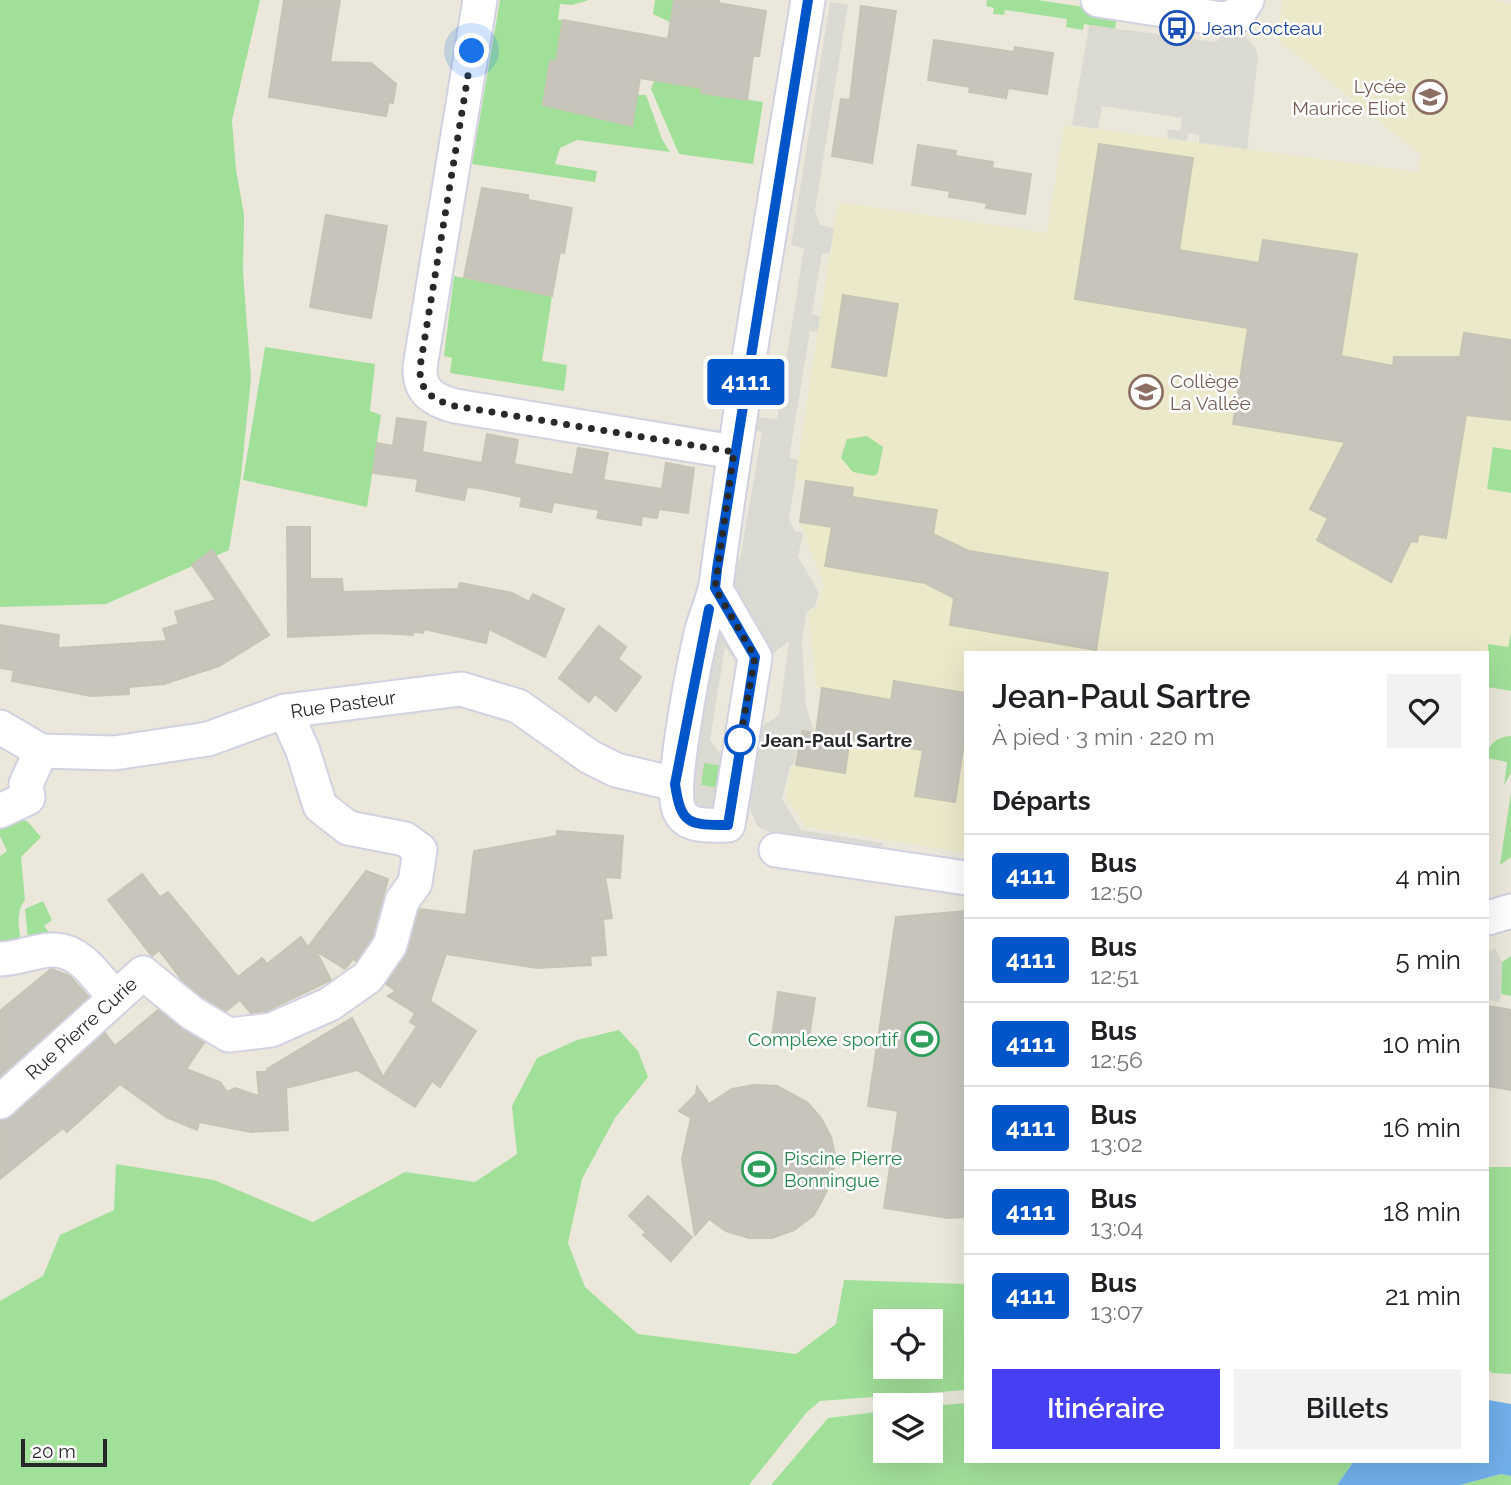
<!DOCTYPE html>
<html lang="fr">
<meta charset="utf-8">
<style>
:root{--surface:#fff;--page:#f2f2f2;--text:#202124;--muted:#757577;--line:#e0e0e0;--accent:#463ff4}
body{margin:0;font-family:Raleway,sans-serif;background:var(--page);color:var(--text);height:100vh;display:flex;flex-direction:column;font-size:26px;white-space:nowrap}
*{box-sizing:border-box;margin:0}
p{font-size:23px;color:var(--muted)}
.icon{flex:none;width:38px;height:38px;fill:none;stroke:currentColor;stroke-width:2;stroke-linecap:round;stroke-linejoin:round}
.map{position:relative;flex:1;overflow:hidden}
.panel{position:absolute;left:964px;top:651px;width:525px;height:812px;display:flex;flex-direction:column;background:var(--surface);border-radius:0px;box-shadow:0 7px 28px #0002}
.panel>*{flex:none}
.badge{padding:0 14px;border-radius:5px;font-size:24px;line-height:46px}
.controls{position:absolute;left:873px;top:1309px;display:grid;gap:14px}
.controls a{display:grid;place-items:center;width:70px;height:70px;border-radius:0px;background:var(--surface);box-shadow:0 7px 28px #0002;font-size:35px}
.scale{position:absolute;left:21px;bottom:18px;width:86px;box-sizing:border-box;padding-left:7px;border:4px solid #292929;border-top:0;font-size:19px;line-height:24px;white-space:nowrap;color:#292929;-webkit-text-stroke:5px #fff;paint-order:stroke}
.you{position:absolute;width:35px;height:35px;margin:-18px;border:5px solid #fff;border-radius:50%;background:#1a73e8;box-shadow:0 0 0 10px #1a73e833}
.map>.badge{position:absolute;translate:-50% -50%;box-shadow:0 0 0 4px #fff}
h2{padding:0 28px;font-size:26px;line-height:63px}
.round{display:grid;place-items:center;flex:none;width:74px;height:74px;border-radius:0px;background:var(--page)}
.overview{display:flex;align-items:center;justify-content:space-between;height:119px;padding:0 28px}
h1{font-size:33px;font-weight:600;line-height:52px}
.action{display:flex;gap:14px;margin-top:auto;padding:14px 28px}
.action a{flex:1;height:80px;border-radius:0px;background:var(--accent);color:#fff;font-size:28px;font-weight:600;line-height:80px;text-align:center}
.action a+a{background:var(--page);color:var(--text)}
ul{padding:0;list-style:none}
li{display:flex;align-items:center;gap:21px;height:84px;padding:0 28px;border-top:2px solid var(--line)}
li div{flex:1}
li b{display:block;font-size:26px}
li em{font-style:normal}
li .badge{min-width:77px;font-weight:700;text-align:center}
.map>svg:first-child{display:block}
.education{fill:#ece9cb}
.green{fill:#a1e099;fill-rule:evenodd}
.plaza{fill:#dbdad2}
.water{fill:#71afeb}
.building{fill:#c6c4bb;stroke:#c6c4b5;stroke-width:2}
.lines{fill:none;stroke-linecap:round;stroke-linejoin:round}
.street-casing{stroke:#d1d1e2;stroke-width:37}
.street{stroke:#fff;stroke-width:33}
.line-casing{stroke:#fff;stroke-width:16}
.line{stroke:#0055c8;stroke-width:10}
.walk{stroke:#292929;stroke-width:7;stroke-dasharray:0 12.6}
.stop-dot{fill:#fff;stroke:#0055c8;stroke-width:3.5}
.labels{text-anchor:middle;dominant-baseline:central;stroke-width:5;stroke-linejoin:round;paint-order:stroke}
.transit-label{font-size:19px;fill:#164399;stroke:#fff;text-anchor:start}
.education-label{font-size:19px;fill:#785e54;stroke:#fff;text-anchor:end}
.street-label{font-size:19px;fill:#292929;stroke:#fff}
.stop-label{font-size:19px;font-weight:bold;fill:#292929;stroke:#fff;text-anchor:start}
.leisure-label{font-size:19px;fill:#27864d;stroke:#fff;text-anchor:end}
</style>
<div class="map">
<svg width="1511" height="1485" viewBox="0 0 1511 1485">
<rect width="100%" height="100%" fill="#ebe8db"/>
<polygon class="education" points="1283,0 1492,0 1511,4 1511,691 1488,687 1488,653 966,653 966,853 806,827 786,797 791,768 796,765 802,731 816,732 822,689 816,687 809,613 817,607 824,585 800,522 806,481 795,480 838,202 1047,233 1064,125 1418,172 1421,155 1276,38"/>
<g class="green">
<polygon points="0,0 260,0 232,120 236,170 244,215 243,273 251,378 241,476 229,550 106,604 0,607"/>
<polygon points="500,0 589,0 572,5 560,4 558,20 563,20 556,62 549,62 543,105 632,126 635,95 646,95 662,139 670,152 577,140 560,148 555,164 597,171 595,182 472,164"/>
<polygon points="655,0 674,0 670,22 653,14"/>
<polygon points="987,0 1037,0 1118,12 1115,29 1084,24 1083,30 1066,27 1067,19 1005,10 1004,15 993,14 994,8 986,6"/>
<polygon points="654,81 702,88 702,93 763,102 753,164 679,154 651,89"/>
<polygon points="454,276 552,296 542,361 567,365 564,391 450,373 452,358 444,356"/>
<polygon points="265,347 375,364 370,411 381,415 367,507 243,480"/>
<polygon points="867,436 883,447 878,473 874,476 853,472 841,458 847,439"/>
<polygon points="1493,447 1511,450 1511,493 1487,489"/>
<polygon points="1511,632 1511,691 1488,687 1488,644 1508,647"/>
<path d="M1511 736V773L1504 785 1507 762 1488 758C1487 744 1497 737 1511 736Z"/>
<polygon points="704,762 726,766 722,789 701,785"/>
<polygon points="1511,791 1511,857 1500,865 1511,792"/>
<path d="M19 818 28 822 41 837 21 857 25 900C14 914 20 933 23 950L0 951V856L7 851 0 836V820Z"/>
<polygon points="43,901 52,920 44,926 49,932 29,949 25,909"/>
<polygon points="1511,956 1511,996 1501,994 1502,962"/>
<path d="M619 1030 638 1051 648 1077 615 1118 582 1179 568 1243 585 1287 638 1334 796 1354 836 1324 844 1280 966 1284V1390L820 1401 807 1412 749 1485H0V1301L43 1276 60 1235 114 1210 116 1164 214 1180 313 1222 405 1172 475 1182 517 1154 512 1106 537 1058 577 1040ZM886 1321H931V1367H886Z"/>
<polygon points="1488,1167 1511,1167 1511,1374 1492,1373 1488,1369"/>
<polygon points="966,1403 966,1461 1354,1461 1337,1485 771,1485 828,1418 885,1411 886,1451 931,1451 931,1406"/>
<polygon points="1501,1474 1511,1476 1511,1485 1460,1485"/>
</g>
<g class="plaza">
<polygon points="830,2 848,5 815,210 820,225 834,228 830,254 822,253 812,314 820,316 818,332 810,331 789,458 798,460 789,520 795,531 803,533 798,557 819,592 815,606 806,613 802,642 806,706 814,731 801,730 794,764 790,767 782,799 801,830 883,843 881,850 780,838 757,826 747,800 756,730 779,715 789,641 767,658 730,583 731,558 740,559 762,432 754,430 755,417 777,419 804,248 791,245"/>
<polygon points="1089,25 1216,42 1228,30 1242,33 1256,48 1258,58 1247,149 1199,143 1199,135 1188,133 1187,141 1167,138 1168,129 1180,131 1182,118 1102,106 1098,129 1072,125"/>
<polygon points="725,626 742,670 725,647 710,740 726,762 726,766 704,763 701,785 722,789 720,803 704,811 687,800 712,632"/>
<polygon points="1495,948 1502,962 1500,1002 1488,1000 1488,952"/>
</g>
<polygon class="water" points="1488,1400 1511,1404 1511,1476 1501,1474 1460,1485 1337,1485 1354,1461 1488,1461"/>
<g class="building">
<polygon points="284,0 340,0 330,62 371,63 396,84 393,103 389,102 386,116 269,97"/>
<polygon points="674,0 719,0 718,3 766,11 759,56 753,56 747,100 701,93 702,88 640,78 632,126 543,105 550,61 556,62 563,20 668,39"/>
<polygon points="861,6 896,11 872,163 832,156 841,99 850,100"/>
<polygon points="934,40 1014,52 1015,47 1053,53 1047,94 1008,88 1006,98 969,92 970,87 928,80"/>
<polygon points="1099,144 1193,158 1179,250 1259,263 1263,240 1357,254 1341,356 1393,366 1394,357 1460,357 1464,333 1511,340 1511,420 1466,415 1446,538 1419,534 1417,542 1411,541 1391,582 1317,540 1328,518 1310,509 1345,442 1233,424 1248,328 1075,299"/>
<polygon points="918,145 956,151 955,156 993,162 992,168 1031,174 1025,214 986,208 987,203 949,197 950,191 912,185"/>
<polygon points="482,188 528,195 528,200 572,208 564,253 560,252 552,296 464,277"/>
<polygon points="326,215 387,226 371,318 310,307"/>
<polygon points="843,295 898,304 886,376 832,367"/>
<polygon points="397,418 426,422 422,452 482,463 487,434 518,440 514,464 573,475 578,448 608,453 603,480 662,489 666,463 694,468 688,513 659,509 657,518 642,516 641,525 597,518 599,510 554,502 551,512 520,506 522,497 478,488 467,487 464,500 416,491 418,479 373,473 377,443 393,446"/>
<polygon points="806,481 853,488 852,497 937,510 933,534 969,551 1108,573 1096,650 950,625 954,598 925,583 825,566 832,527 800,522"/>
<polygon points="287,527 310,527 310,579 342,579 343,592 458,589 460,583 512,593 529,602 533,594 564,609 545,657 489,629 486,643 424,629 423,633 413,632 413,635 377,633 288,637"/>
<polygon points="212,550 269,635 219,666 164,684 129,687 129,694 91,696 12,681 14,670 0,668 0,625 59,635 58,648 167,641 163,629 179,624 175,612 216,600 192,565"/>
<polygon points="599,626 626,647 618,659 641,677 616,711 595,694 589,702 559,678"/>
<polygon points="894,681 966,693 966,729 955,802 915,796 923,750 850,739 845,773 796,765 802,731 816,733 822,688 891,700"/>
<polygon points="557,831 623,836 620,878 605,877 612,918 603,919 606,955 590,956 591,965 537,968 446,954 430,1001 476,1031 440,1087 432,1081 415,1107 357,1070 286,1088 288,1130 251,1132 199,1122 197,1130 166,1117 120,1084 67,1132 63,1128 0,1179 0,1121 13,1116 105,1033 115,1046 158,1010 204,1043 186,1069 220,1082 227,1092 235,1088 259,1096 257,1072 267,1072 267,1069 352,1018 383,1077 417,1026 410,1022 415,1013 388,996 396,991 386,984 408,950 420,909 466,915 474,851 557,836"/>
<polygon points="366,871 388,879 372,937 356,961 353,959 345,969 316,951 331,980 266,1011 251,1013 240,1000 226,1011 203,997 182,980 159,950 152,956 108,900 142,874 160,897 168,892 238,977 262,958 267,964 301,937 308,947"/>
<polygon points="966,911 966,1217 948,1218 884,1208 898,1111 868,1106 896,917"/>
<polygon points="51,969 70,976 88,997 0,1076 0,1011"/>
<polygon points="778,992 815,998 808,1044 772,1038"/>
<polygon points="1488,1006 1511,1010 1511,1090 1488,1086"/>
<polygon points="753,1085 777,1086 807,1102 821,1118 831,1137 835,1155 833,1179 814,1215 794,1230 772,1238 749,1238 726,1231 709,1219 695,1235 682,1159 691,1118 679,1111 696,1094 697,1087 709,1104 732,1089"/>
<polygon points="648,1196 692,1237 671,1261 643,1235 646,1232 629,1216"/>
</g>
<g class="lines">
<g class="street-casing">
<g id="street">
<path d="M480 0 420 367C419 392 433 400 455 406L734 452"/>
<polyline points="1098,0 1222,19 1237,16 1247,0"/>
<path d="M715 588 755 657 728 825C710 825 684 829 678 807 671 781 694 663 702 630 706 615 713 600 716 585 742 389 776 195 808 0"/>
<polyline points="0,727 41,751 114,753 208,739 285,711 461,689 518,706 590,757 616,770 675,784"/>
<polyline points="0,811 28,798 26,784 41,751"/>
<polyline points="776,850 966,878"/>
<polyline points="1488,918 1511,911"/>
<path d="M0 959C19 959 37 949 55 950 82 951 99 980 115 998"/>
<polyline points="0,1102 143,973 192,1013 229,1035 271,1030 330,1004 368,977 390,945 402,901 415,883 420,850 405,839 348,828 320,806 303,751 285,711"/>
</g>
</g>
<use href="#street" class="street"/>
</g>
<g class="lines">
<g class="line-casing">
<path id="line" d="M709 609 675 784C681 825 689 825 728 825L755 657 715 588 717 569 808 0"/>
</g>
<use href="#line" class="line"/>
<path class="walk" d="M472 51 420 367C419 392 433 400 455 406L734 452 715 588 755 657 740 740"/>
</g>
<defs>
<g id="bus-ring" transform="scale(1.75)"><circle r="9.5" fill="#fff" stroke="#1a4fb4" stroke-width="1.5"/><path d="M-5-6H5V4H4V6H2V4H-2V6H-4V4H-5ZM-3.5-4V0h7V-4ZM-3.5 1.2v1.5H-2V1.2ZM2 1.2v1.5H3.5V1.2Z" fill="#1a4fb4"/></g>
<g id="school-ring" transform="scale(1.75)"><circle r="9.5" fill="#fff" stroke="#8d6e63" stroke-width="1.5"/><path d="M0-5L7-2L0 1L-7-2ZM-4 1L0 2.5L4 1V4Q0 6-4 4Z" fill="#8d6e63"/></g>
<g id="stadium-ring" transform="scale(1.75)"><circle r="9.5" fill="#fff" stroke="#2e9e5b" stroke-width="1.5"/><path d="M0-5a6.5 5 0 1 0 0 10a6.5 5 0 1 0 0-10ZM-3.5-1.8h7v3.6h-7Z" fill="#2e9e5b"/></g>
</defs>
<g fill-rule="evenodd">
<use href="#bus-ring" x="1177" y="28"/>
<use href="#school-ring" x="1430" y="97"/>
<use href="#school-ring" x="1146" y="392"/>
<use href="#stadium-ring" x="922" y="1039"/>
<use href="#stadium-ring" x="759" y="1169"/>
</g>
<circle class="stop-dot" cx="740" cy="740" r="14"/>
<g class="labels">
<g class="transit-label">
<text x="1202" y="28">Jean Cocteau</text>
</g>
<g class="education-label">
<text x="1406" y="86">Lycée<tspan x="1406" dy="22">Maurice Eliot</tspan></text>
<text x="1170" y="381" text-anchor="start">Collège<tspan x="1170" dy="22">La Vallée</tspan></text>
</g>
<g class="street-label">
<text transform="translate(343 704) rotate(-8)">Rue Pasteur</text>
<text transform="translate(81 1028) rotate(-42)">Rue Pierre Curie</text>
</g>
<g class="stop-label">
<text x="761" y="740">Jean-Paul Sartre</text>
</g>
<g class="leisure-label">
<text x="898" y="1039">Complexe sportif</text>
<text x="784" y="1158" text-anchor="start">Piscine Pierre<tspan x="784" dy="22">Bonningue</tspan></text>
</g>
</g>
</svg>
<div class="controls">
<a><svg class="icon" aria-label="locate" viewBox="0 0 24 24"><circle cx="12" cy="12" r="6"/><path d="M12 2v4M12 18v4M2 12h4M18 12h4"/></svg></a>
<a><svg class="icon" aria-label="layers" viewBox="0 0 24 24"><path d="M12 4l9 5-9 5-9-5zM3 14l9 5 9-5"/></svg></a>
</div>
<div class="scale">20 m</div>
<div class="you" style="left:472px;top:51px"></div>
<b class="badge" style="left:746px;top:382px;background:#0055c8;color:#fff">4111</b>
<section class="panel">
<div class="overview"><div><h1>Jean-Paul Sartre</h1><p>À pied · 3 min · 220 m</p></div><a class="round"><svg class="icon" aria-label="heart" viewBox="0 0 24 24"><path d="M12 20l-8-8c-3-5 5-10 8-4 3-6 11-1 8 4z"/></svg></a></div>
<h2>Départs</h2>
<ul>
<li><span class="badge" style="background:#0055c8;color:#fff">4111</span><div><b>Bus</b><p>12:50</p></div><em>4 min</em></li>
<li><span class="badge" style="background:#0055c8;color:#fff">4111</span><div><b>Bus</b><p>12:51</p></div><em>5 min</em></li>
<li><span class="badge" style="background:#0055c8;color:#fff">4111</span><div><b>Bus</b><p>12:56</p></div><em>10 min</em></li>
<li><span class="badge" style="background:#0055c8;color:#fff">4111</span><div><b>Bus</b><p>13:02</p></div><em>16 min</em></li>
<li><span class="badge" style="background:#0055c8;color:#fff">4111</span><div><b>Bus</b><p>13:04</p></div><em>18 min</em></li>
<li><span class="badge" style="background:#0055c8;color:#fff">4111</span><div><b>Bus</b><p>13:07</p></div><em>21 min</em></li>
</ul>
<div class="action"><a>Itinéraire</a><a>Billets</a></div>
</section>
</div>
